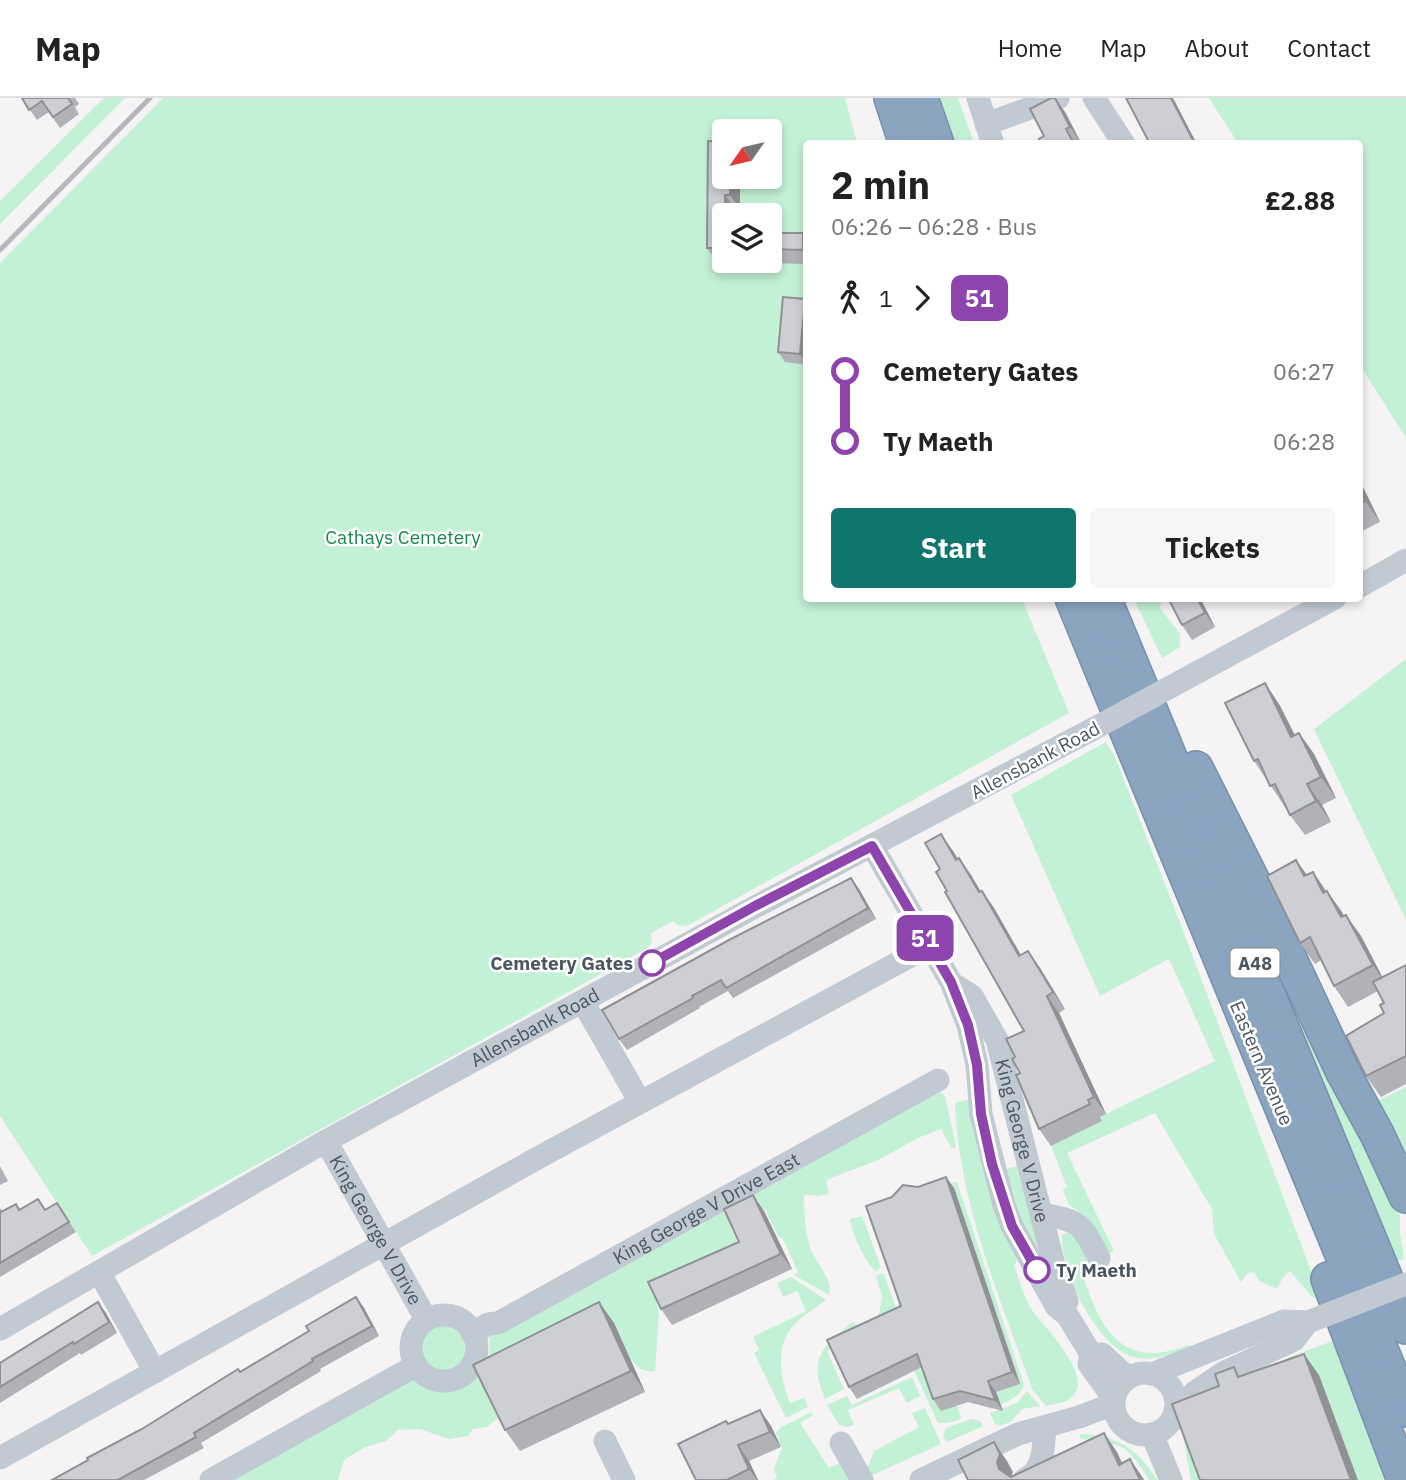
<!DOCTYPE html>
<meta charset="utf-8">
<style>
:root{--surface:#fff;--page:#f6f6f6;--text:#222;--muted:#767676;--line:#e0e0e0;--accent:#0f766e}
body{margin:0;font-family:"IBM Plex Sans",sans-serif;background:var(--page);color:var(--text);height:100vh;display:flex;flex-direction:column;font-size:26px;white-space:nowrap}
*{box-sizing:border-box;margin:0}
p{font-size:23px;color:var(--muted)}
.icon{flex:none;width:38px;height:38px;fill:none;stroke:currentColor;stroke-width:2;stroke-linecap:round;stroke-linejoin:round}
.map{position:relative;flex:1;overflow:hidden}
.details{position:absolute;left:803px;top:42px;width:560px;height:462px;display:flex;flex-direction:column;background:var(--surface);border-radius:7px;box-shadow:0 4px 10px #0003}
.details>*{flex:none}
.badge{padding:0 14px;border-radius:10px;font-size:24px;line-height:46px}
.needle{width:46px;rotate:236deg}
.controls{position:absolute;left:712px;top:21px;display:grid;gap:14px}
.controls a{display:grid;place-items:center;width:70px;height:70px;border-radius:7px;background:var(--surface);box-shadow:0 4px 10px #0003;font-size:35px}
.map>.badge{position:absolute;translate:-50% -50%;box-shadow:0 0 0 4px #fff}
.legs{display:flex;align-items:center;gap:10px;height:77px;padding:0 28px;font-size:23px}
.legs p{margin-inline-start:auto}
.overview{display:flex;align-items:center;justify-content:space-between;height:119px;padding:0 28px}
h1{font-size:38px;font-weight:800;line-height:52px}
.primary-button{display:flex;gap:14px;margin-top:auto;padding:14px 28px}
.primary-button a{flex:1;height:80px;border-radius:7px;background:var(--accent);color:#fff;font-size:28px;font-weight:800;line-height:80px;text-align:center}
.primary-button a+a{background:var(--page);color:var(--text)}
ul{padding:0 28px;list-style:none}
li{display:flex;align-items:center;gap:24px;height:70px;font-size:26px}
li i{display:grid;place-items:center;width:10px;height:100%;margin:0 9px;background:currentColor}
li i::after{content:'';width:18px;height:18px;margin:-9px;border:5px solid;border-radius:50%;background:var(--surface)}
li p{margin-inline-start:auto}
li:first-child i{background:linear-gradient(#0000 50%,currentColor 0)}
li:last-child i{background:linear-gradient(currentColor 50%,#0000 0)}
header{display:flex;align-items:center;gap:42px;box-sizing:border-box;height:98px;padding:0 35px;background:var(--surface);border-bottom:2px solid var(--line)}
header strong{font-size:33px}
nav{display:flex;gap:38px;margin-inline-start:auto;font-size:24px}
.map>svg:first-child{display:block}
.green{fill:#c3f1d5;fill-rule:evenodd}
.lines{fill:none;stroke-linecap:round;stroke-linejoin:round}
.highway-casing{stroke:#7690ad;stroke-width:36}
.minor{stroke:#c1cad2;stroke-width:23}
.highway{stroke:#8ba5c1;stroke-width:33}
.rail{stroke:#b5b8bd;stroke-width:5}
.minor-bridge{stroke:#c1cad2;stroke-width:23}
.wall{fill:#b0b2b7}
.shaded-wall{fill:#909195}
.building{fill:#cdcfd5;stroke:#909195;stroke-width:2}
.line-1-casing{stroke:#fff;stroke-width:16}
.line-1{stroke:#8e44ad;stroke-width:10}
.stop-1-dot{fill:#fff;stroke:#8e44ad;stroke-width:3.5}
.labels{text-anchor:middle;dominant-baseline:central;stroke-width:5;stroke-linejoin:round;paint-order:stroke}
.shield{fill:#fff;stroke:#808990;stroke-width:2}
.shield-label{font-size:18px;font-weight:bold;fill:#4a5661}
.park-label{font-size:19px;fill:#17864f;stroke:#fff}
.street-label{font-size:19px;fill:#4a5661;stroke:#fff}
.stop-label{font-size:19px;font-weight:bold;fill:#4a5661;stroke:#fff;text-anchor:end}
</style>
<header>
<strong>Map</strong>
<nav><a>Home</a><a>Map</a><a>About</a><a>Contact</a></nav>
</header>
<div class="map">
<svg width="1406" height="1382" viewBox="0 0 1406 1382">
<rect width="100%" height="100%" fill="#f5f3f3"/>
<g class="green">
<polygon points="104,0 125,0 0,126 0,103"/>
<path d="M163 0H845L857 45 807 46V500L1022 501 1069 615 687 828 678 827 673 823 651 835 652 844 646 851 92 1158 0 1018V165ZM724 33H770V79H724ZM724 117H770V163H724Z"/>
<polygon points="940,0 958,0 974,45 955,45"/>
<polygon points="1209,0 1406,0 1406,340 1360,267 1360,46 1238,45"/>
<polygon points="1134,501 1161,501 1163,503 1159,509 1180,536 1180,549 1162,560"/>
<polygon points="1406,561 1406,822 1314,631"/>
<path d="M1106 644 1115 659 1179 822 1320 1197 1313 1200 1290 1173 1282 1181 1277 1191 1259 1183 1254 1174 1248 1175 1241 1184 1214 1136 1212 1111 1155 1015 1067 1055 1114 1153 1109 1155C1090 1137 1095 1121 1069 1107L1063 1092 1067 1089 1051 1048 1102 1023 1100 1019 1215 963 1169 861 1100 898 1011 697Z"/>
<polygon points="1254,803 1400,1118 1400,1135 1404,1161 1396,1164 1248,806"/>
<polygon points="1406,989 1406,1062 1375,1004"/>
<path d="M939 993 945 998 956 1049 952 1051 941 1031 920 1039 878 1062 826 1082 829 1096 819 1098 804 1097C804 1115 805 1134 811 1152 817 1167 833 1180 829 1197L794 1177 798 1174 782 1139 779 1140 765 1111 730 1128 742 1155 734 1162 656 1204 659 1215 655 1273C629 1277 624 1243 614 1225L487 1329 473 1331 468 1338 449 1341 420 1331 398 1332 386 1343 365 1349 344 1362 338 1382H224L412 1281C418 1285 425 1290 432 1292 457 1299 483 1282 489 1257 491 1250 489 1242 489 1235Z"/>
<path d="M970 1001 1013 1150 1017 1163 1014 1167C1019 1181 1023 1196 1030 1209 1041 1227 1101 1282 1068 1302 1062 1305 1053 1306 1046 1308L1032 1291C999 1197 959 1105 955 1005Z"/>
<polygon points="1021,1067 1041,1145 1031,1150 1002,1072"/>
<path d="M957 1084 1024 1287C1019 1301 1004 1305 990 1311L985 1306 993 1295 1020 1285 952 1085Z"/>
<path d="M862 1118 881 1169 876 1174C864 1162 853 1138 850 1121Z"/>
<polygon points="874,1119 957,1307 961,1321 948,1325 938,1325 898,1237 900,1213 894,1189 869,1120"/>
<path d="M1070 1133 1092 1162 1080 1169C1098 1225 1118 1275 1188 1247L1189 1250C1173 1256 1154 1263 1137 1260 1098 1253 1060 1173 1062 1137Z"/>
<polygon points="880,1176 884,1176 897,1213 878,1222 882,1198 876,1178"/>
<path d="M791 1179 826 1202C813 1212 796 1221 788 1235 776 1257 781 1283 790 1305L804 1300 808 1309 786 1320 754 1255 759 1252 753 1239 806 1213 797 1193 783 1199 777 1185Z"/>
<path d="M852 1224 868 1233 827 1253 844 1291 825 1301C808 1260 822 1250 852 1224Z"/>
<circle cx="443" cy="1251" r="26"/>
<polygon points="1336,1242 1390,1382 1358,1382 1319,1278 1286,1264 1286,1260"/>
<polygon points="912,1279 920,1298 907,1305 899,1290 848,1312 854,1327 848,1329 839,1327 827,1307 847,1298 852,1307"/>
<polygon points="1027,1293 1040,1308 1022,1311 1012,1323 1000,1328 995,1326 990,1315 1017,1305"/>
<polygon points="925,1310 941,1346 870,1378 867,1371 874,1353 919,1329 912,1315"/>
<polygon points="811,1314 813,1317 800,1325 829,1370 841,1364 849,1382 773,1382 777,1380 774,1371 782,1350 776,1335 780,1330"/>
<polygon points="971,1321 980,1323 983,1328 947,1344 943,1338 946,1330"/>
<polygon points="1187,1327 1207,1382 1191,1382 1183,1337"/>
<path d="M1080 1336C1116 1336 1139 1352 1157 1382H1149C1146 1375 1131 1355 1125 1351 1116 1345 1091 1342 1080 1340Z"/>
</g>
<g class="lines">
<g class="highway-casing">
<g id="highway">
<polyline points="891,0 906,46"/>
<polyline points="921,0 937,46"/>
<polyline points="1072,500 1406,1312"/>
<polyline points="1104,500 1406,1229"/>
<polyline points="1196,670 1257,791 1343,974 1377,1036 1406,1098"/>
<polyline points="1328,1181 1404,1382"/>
</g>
</g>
<g class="minor">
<polyline points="978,0 993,46"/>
<polyline points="1094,0 1124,46"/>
<polyline points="986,26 1058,0"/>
<polyline points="1360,488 1406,462"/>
<polyline points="1198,574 1335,500"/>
<polyline points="872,748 951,884 968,927 977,967 981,1016 1004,1107 1012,1128 1056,1208 1067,1217 1091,1256 1089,1266 1114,1301"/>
<path id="s1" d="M956 888 972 898 997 942 1054 1167 1067 1203"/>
<polyline points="583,904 640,1004"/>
<path id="s2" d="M326 1043 426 1221"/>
<path d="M1042 1116C1081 1123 1081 1125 1099 1160"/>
<polyline points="99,1174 155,1274"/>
<circle cx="444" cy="1250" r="33"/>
<path id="s3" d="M0 1231 326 1043 755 809 1095 630"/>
<path id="s4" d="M472 1235 488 1226 498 1225 938 982"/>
<polyline points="1091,1256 1102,1256 1128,1280"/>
<circle cx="1145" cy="1306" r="31"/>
<polyline points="1152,1276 1284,1223 1308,1224"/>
<polyline points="1175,1312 1195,1294 1223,1275 1294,1242 1308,1224"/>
<polyline points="1152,1336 1171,1382"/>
<polyline points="605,1343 624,1382"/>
<polyline points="841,1345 862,1382"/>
<polyline points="0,1360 545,1056 929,848"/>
<polyline points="211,1382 415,1268"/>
<polyline points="921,1382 1018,1336 1079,1319 1113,1306"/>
<path d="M1024 1382C1045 1371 1043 1351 1045 1329"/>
</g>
<use href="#highway" class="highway"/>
<polyline class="rail" points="0,152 150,0"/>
<g class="minor-bridge">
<polyline points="1095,630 1198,574"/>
<polyline points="1308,1224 1406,1186"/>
</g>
</g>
<g class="wall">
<polygon points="22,0 75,0 79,6 75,9 79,16 60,30 49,14 37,22"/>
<polygon points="1065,14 1081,45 1041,46"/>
<polygon points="724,79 740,79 740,111 735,111 724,117 724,163 770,163 770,135 803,135 807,141 807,166 717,164 707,150"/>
<polygon points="805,201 807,203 807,267 785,264 778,254"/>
<polygon points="1360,383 1380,424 1360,434"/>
<polygon points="1200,500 1215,529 1192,542 1182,527"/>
<polygon points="1279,606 1295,637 1299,635 1314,656 1336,700 1322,707 1331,724 1305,737 1290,717 1286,709 1285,709 1254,663"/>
<polygon points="953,753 958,761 959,760 971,777 981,794 982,793 994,810 1021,857 1028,853 1040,870 1065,911 1059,915 1106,1016 1100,1019 1102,1023 1051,1048 1039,1031 1015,959 1024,933 947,793 940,771"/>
<polygon points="1296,762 1307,777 1313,774 1344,818 1361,838 1382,879 1406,867 1406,986 1381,999 1366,978 1384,915 1384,905 1378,893 1348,909 1334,888 1321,862 1315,866 1300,845"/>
<polygon points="851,780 859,791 876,821 733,900 728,893 699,909 700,910 627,952 619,941"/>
<polygon points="0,1068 8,1083 0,1087"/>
<polygon points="946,1079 954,1090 1020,1286 996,1294 1003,1313 968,1304 941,1313 933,1301 922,1269 857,1301 849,1289 901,1208 892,1099"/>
<polygon points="57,1105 76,1134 0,1179 0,1110 2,1114 16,1106 20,1111 45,1111"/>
<polygon points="764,1113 792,1171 672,1227 661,1211 739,1144"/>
<polygon points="356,1199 364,1210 379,1238 320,1271 321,1273 201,1345 204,1350 144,1382 52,1382 142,1331 309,1233"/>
<polygon points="98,1204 117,1235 81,1257 80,1255 0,1305 0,1265"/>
<polygon points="599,1204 614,1225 645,1294 520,1353 505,1332"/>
<polygon points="760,1312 771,1328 781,1349 749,1363 758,1382 696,1382 726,1323 729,1326"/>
</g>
<g class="shaded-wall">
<polygon points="1055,0 1065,14 1081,45 1070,29"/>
<polygon points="1171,0 1173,0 1197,46 1195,46"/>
<polygon points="730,79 740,79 740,111 730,97"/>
<polygon points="725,97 735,111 735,117 725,117"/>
<polygon points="803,135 807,141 807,157 803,152"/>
<polygon points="805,201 807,203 807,266 800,256"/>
<polygon points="1360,383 1380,424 1365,403 1360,392"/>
<polygon points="1197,500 1200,500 1215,529 1205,515"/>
<polygon points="1265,585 1279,606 1306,660 1291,639"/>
<polygon points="1299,635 1314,656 1336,700 1321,679"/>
<polygon points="1307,686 1322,707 1331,724 1316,703"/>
<polygon points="941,736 953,753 968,779 956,762"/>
<polygon points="959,760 971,777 991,811 979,794"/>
<polygon points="1296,762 1311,783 1304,778"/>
<polygon points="1313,774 1327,795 1323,795"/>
<polygon points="851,780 859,791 876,821 868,810"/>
<polygon points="982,793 994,810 1031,875 1019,858"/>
<polygon points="1327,793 1342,814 1355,840 1341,819"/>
<polygon points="1346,817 1361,838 1387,888 1373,867"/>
<polygon points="1028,853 1040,870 1065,911 1053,894"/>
<polygon points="1047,898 1059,915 1106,1016 1094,999"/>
<polygon points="946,1079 954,1090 1020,1286 1012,1274"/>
<polygon points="753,1097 764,1113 792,1171 781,1156"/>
<polygon points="356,1199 364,1210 379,1238 372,1228"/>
<polygon points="98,1204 106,1215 117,1235 109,1224"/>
<polygon points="599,1204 614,1225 645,1294 631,1273"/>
<polygon points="1304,1256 1319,1277 1358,1382 1351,1382"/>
<polygon points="988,1283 996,1294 1003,1313 995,1302"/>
<polygon points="760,1312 771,1328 781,1349 770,1334"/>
<polygon points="1104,1335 1117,1354 1130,1382 1119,1367"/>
<polygon points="994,1344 1007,1363 1013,1374 1010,1382 999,1371"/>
<polygon points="738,1347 749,1363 758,1382 757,1382 749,1371"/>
<polygon points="1130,1361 1143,1380 1144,1382 1140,1382"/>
</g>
<g class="building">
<polygon points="22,0 68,0 72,6 53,19 42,3 29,12"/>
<polygon points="1051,0 1055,0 1070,29 1066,31 1074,46 1041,46 1039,41 1044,38 1030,11"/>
<polygon points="1126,0 1171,0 1195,46 1150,46"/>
<polygon points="708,43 724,44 724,79 730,79 730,97 725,97 724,150 707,150"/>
<polygon points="770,135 803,135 803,152 770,151"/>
<polygon points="783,199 805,201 800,256 778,254"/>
<polygon points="1360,392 1365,403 1360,406"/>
<polygon points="1168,500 1197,500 1205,515 1182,527"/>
<polygon points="1265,585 1291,639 1299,635 1321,679 1307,686 1316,703 1290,717 1275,686 1270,688 1258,661 1254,663 1225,605"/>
<polygon points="941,736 956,762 959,760 979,794 982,793 1019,858 1028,853 1053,894 1047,898 1094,999 1088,1002 1090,1006 1039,1031 1016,977 1020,975 1012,961 1015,959 1006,941 1024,933 945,794 947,793 936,774 940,771 925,745"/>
<polygon points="1296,762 1304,778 1313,774 1323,795 1327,793 1341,819 1346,817 1373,867 1334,888 1310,839 1300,845 1267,778"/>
<polygon points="851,780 868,810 726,890 721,882 692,898 693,900 619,941 602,912 729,842"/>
<polygon points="1406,867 1406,958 1366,978 1346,938 1384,915 1380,907 1384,905 1373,884"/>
<polygon points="946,1079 1012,1274 988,1283 995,1302 960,1293 933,1301 917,1256 849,1289 827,1242 901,1208 866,1108 892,1099 903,1087 918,1089"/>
<polygon points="753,1097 781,1156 661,1211 648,1184 739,1144 724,1111"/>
<polygon points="38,1101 45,1112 57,1105 69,1124 0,1165 0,1112 1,1114 16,1106 19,1112"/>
<polygon points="356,1199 372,1228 312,1261 313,1263 194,1335 196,1339 118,1382 52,1382 88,1362 87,1360 142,1331 238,1271 240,1274 309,1233 306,1228"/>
<polygon points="98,1204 109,1224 74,1246 73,1244 0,1289 0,1265"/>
<polygon points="599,1204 631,1273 505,1332 473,1267"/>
<polygon points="1304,1256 1351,1382 1200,1382 1172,1306 1219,1288 1215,1276 1234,1269 1238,1279"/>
<polygon points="760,1312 770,1334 738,1347 749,1371 727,1382 696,1382 678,1346 726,1323 728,1326"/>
<polygon points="1104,1335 1119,1367 1130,1361 1140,1382 968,1382 958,1362 994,1344 1000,1356 997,1364 999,1371 1011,1379"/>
</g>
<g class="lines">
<g class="line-1-casing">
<polyline id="line-1" points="652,865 755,808 872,748 951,884 968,927 977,967 981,1016 992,1066 1012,1128 1037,1172"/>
</g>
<use href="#line-1" class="line-1"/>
</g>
<g class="stop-1-dot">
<circle cx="652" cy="865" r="12"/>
<circle cx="1037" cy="1172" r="12"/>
</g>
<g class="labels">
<rect class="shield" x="1230.5" y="850.5" width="49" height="29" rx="5"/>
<g class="shield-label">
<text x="1255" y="865">A48</text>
</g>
<g class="park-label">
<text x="403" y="439">Cathays Cemetery</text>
</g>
<g class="street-label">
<text transform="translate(1035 662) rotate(-28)">Allensbank Road</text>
<text stroke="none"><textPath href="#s3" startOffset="614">Allensbank Road</textPath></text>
<text transform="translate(1262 965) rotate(67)">Eastern Avenue</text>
<text stroke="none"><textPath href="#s1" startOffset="173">King George V Drive</textPath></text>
<text stroke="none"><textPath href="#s4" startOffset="266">King George V Drive East</textPath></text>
<text stroke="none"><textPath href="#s2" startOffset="102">King George V Drive</textPath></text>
</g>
<g class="stop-label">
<text x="633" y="865">Cemetery Gates</text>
<text x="1056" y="1172" text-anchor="start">Ty Maeth</text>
</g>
</g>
</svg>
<div class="controls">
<a><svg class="needle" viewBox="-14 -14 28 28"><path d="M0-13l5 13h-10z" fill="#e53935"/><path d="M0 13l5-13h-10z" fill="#767676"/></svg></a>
<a><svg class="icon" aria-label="layers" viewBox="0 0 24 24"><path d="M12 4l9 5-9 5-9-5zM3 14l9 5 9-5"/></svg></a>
</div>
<b class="badge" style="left:925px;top:840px;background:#8e44ad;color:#fff">51</b>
<section class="details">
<div class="overview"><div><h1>2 min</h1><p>06:26 – 06:28 · Bus</p></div><b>£2.88</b></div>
<div class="legs"><svg class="icon" aria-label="walk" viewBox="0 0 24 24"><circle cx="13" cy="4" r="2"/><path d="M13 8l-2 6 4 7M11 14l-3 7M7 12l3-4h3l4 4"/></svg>1<svg class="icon" aria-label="forward" viewBox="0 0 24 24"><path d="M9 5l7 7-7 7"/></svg><b class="badge" style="background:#8e44ad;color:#fff">51</b></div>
<ul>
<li><i style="color:#8e44ad"></i><b>Cemetery Gates</b><p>06:27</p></li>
<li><i style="color:#8e44ad"></i><b>Ty Maeth</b><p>06:28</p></li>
</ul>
<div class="primary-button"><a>Start</a><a>Tickets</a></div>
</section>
</div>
